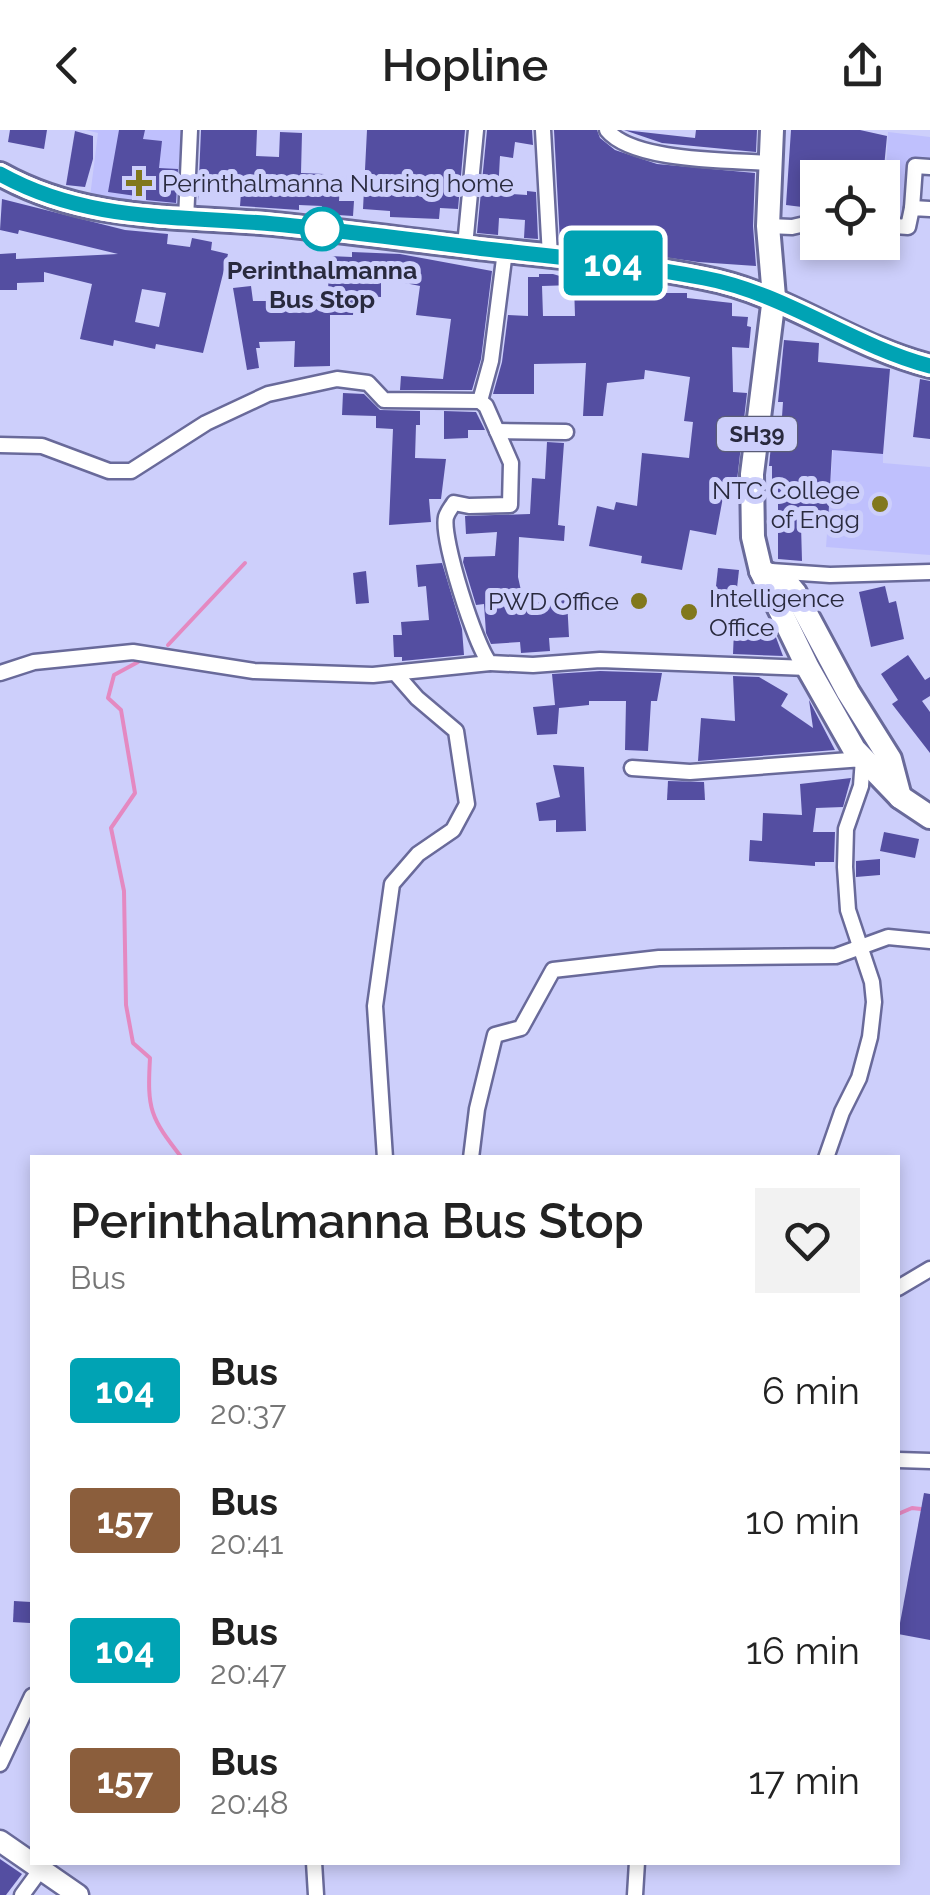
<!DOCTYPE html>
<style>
:root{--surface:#fff;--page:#f2f2f2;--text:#222;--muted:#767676}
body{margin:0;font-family:Raleway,sans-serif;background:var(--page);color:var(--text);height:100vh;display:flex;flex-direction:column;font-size:38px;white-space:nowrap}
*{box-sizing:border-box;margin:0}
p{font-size:32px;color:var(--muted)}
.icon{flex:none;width:55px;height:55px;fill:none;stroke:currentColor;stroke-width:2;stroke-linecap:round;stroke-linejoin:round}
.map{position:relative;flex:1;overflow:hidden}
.drawer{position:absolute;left:30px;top:1025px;width:870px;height:710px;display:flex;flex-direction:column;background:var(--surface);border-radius:0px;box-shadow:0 5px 15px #0003}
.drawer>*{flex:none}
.badge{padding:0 20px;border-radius:8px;font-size:35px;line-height:65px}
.tools{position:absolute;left:800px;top:30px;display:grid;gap:20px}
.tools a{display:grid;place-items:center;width:100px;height:100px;border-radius:0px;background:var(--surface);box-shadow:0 5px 15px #0003;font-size:50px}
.map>.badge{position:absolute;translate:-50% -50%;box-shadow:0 0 0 5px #fff}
.round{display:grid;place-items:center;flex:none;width:105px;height:105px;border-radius:0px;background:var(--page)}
.head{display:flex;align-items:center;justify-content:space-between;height:170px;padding:0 40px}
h1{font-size:48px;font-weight:600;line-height:75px}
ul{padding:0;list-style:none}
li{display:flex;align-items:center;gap:30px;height:130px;padding:0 40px}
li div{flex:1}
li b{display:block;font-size:38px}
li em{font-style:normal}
li .badge{min-width:110px;font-weight:700;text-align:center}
header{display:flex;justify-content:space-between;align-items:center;height:130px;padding:0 40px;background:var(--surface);font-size:45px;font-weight:600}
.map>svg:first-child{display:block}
.built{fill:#bfc0fd}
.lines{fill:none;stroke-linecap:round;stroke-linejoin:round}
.stream{stroke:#e489c1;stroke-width:4}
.building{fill:#544ea1;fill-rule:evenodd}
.minor-casing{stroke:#696a9a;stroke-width:19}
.secondary-casing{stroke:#696a9a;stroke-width:25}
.primary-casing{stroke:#696a9a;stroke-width:28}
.trunk-casing{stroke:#696a9a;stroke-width:28}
.minor{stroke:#fff;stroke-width:14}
.secondary{stroke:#fff;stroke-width:20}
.primary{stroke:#fff;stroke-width:22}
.trunk{stroke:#fff;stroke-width:22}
.line-casing{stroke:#fff;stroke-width:22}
.line{stroke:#00a3b4;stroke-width:15}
.poi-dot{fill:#81781c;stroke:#cdcffb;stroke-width:4}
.stop-dot{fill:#fff;stroke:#00a3b4;stroke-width:5}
.labels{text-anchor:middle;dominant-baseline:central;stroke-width:10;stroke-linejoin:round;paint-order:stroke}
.shield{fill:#cdcffb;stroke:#5a5c77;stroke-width:2.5}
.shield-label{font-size:22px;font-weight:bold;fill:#292a3e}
.poi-label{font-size:25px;fill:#292a3e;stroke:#cdcffb;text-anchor:start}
.stop-label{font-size:25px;font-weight:bold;fill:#292a3e;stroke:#cdcffb}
</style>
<header><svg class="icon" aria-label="back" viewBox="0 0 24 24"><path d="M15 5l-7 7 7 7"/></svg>Hopline<svg class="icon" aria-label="share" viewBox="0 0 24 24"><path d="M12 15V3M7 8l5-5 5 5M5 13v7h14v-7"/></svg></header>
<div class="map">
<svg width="930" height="1765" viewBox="0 0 930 1765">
<rect width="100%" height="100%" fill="#cdcffb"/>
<g class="built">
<polygon points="185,0 183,84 90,67 98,3 86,0"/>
<polygon points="888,2 930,7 930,33 912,31 905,91 883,89"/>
<polygon points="833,320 883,324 883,333 930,337 930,425 826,417"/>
</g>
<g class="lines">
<g class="stream">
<polyline points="168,515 245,433"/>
<path d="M138 532 114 545 108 568 121 580 135 663 111 698 124 761 126 875 133 913 150 928C147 980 150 987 182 1028"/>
<polyline points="898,1384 912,1378 930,1380"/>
</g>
</g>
<g class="building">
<polygon points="10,0 47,0 44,19 8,12"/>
<polygon points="119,0 145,0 143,9 162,11 159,38 178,39 176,73 136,69 136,66 108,62"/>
<polygon points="201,0 257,0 256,26 279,27 280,2 302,3 301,43 324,44 323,52 340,52 339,71 354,71 353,86 322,84 322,76 299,75 299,80 240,76 241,63 199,62 198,71"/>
<polygon points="367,0 465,0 458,79 440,78 439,89 390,87 390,81 363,79"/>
<polygon points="487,0 532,0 533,15 515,12 513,28 500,26 498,63 527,65 527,61 536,62 538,109 524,108 525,90 499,88 498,105 477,103"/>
<polygon points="554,0 597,0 600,8 615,20 657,34 755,43 753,96 756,136 698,132 560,112"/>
<polygon points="624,0 695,8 696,0 757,0 756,22 662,13"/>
<polygon points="791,0 860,0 887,6 883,48 818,48 818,79 786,75"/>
<polygon points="75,1 93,6 93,29 85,57 66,55"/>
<path d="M2 69 125 100 168 104 167 114 190 117 192 108 212 112 211 120 228 124 203 223 156 214 155 219 114 210 113 216 80 209 92 154 44 142V152L17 153V160H0V124L16 123V129L118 124 19 100 18 104 0 100ZM142 159 166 163 159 197 135 192Z"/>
<polygon points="352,122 400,124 492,141 481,229 472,260 400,260 401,246 443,249 451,189 416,185 420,156 390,150 390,153 381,153 381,167 354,166 353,185 330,185 330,236 294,237 295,211 259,212 260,218 256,218 259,238 247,240 233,158 251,156 253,171 286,171 286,167 293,168 293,165 328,166 329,126 352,127"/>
<path d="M539 144H553L583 153 658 155V163H687V168L732 173V186L748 187 747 196 751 197 749 218 732 217 733 262 747 263 735 368 723 367 716 405 690 400 682 440 641 433 642 426 589 416 597 376 614 380 616 372 637 376 642 323 689 328 693 292 684 291 690 247 645 240 644 249 607 253 603 286H583L586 233 534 234V264H493L502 232 508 185 528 186V147H539ZM574 155 575 186H543L542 156Z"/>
<polygon points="784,210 819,213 818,232 890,239 883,324 832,320 828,394 801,395 802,431 778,429 778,352 772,352 772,336 769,336 771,315 780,316 783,272 778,272"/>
<polygon points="920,249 930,251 930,309 913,307"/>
<polygon points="343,263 364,264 380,280 420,281 420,295 416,295 415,328 446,329 441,369 429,369 431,392 389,395 393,299 376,298 376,286 342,285"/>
<polygon points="444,281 476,282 485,300 468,300 468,308 444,309"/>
<polygon points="547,312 564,313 558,395 565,396 564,411 519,407 518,447 524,474 567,470 569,507 549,508 550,521 521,523 520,512 491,514 486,503 484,474 476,475 463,432 464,427 495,426 497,402 466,404 465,386 530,384 532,348 545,349"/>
<polygon points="442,433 462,499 464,525 402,531 402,527 394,527 393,505 402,505 401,492 429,490 426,456 418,457 416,435"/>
<polygon points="718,438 739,440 736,467 715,465"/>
<polygon points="366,441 369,473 356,474 353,443"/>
<polygon points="885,456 889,473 896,471 904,509 871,517 859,462"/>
<polygon points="759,499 759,504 774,502 783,526 733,524 734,500"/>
<polygon points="908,525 925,550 930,547 930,566 922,571 930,582 930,623 892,574 898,570 881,544"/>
<polygon points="600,541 662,543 657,571 651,571 648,621 625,620 626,571 589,571 589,575 559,578 557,604 537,605 533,577 555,575 552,544"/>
<polygon points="733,546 759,547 788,564 781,576 813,598 809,570 835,620 698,631 701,588 735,591"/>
<polygon points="553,635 584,637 586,701 556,702 556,690 539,691 536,673 560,667"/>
<polygon points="851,648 843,677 816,678 813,702 835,702 834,732 815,732 815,736 749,731 750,710 762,711 763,683 802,685 800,654"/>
<polygon points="668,651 704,652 705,670 667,670"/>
<polygon points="884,702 919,709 915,728 880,721"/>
<polygon points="880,729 880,745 856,747 856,731"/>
<polygon points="924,1363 930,1364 930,1510 898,1504"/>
<polygon points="14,1471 31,1472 30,1493 13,1492"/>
<polygon points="0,1729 22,1744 6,1765 0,1765"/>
</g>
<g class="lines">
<g class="minor-casing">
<g id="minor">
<polyline points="543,0 550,126"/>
<path d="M607 0C633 32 730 30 770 33"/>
<polyline points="912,78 915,36 930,37"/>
<polyline points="186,90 190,0"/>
<polyline points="882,95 908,97 912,78 930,79"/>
<polyline points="768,96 792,97 818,91"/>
<polyline points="465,116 476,0"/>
<polyline points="480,271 491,231 505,121"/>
<polyline points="497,301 566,302"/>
<path d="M0 315 42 316 109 341H131L206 293 268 264 337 249 368 253 384 270 480 271 486 276 511 333 510 375 469 376 454 373C451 378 448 381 446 387 441 408 476 518 490 533L533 535 600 530 808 538"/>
<polyline points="771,441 830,445 930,442"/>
<polyline points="0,543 34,532 133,522 254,541 373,545 490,533"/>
<polyline points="632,638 690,642 863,629 861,656 846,699 845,737 848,780 872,852 874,872 870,907 859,948 842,982 826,1028"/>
<polyline points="385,1028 375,876 392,754 418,724 453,700 467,674 456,601 417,568 396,544"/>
<polyline points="471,1028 477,979 495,905 521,898 553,840 659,828 836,826 888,807 930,811"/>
<polyline points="898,1158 930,1139"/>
<polyline points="898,1330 930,1331"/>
<polyline points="0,1634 32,1566"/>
<polyline points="314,1732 316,1765"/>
<polyline points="22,1765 41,1739"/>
<polyline points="635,1765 637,1732"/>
</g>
</g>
<g class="secondary-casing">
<polyline id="secondary" points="0,1711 78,1765"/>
</g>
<g class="primary-casing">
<g id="primary">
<polyline points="772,0 768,96 774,167 752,344 753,407 761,441 808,538 854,619 900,667 930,687"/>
<polyline points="761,441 786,452 795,463 848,562 890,629 900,667"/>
</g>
</g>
<g class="trunk-casing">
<path id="trunk" d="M0 44C88 93 178 85 274 94 342 101 410 110 478 118 553 126 630 133 704 148 785 163 850 216 930 236"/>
</g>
<use href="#minor" class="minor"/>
<use href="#secondary" class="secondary"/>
<use href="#primary" class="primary"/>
<use href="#trunk" class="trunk"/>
</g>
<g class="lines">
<g class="line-casing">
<path id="line" d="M0 44C88 93 178 85 274 94 345 101 415 110 486 119 559 127 632 134 704 148 785 163 851 215 930 236"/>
</g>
<use href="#line" class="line"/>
</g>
<g class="poi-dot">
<path d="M134 38h10v10h10v10h-10v10h-10v-10h-10v-10h10z"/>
<circle cx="880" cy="374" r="10"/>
<circle cx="639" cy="471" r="10"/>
<circle cx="689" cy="482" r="10"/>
</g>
<circle class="stop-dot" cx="322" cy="99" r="20"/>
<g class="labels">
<rect class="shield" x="717" y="287" width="80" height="34" rx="8"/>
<g class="shield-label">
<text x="757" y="304">SH39</text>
</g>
<g class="poi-label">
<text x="162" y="53">Perinthalmanna Nursing home</text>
<text x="860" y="360" text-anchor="end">NTC College<tspan x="860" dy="29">of Engg</tspan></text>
<text x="709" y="468">Intelligence<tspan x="709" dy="29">Office</tspan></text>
<text x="619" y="471" text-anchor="end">PWD Office</text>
</g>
<g class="stop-label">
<text x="322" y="140">Perinthalmanna<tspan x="322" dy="29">Bus Stop</tspan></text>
</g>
</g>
</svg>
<div class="tools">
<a><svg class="icon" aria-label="locate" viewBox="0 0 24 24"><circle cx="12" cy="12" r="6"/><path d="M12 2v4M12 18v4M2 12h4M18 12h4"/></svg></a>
</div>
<b class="badge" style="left:613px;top:133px;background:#00a3b4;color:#fff">104</b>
<section class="drawer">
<div class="head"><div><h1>Perinthalmanna Bus Stop</h1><p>Bus</p></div><a class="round"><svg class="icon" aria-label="heart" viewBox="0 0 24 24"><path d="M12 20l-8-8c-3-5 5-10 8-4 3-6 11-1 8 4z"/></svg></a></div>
<ul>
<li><span class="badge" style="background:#00a3b4;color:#fff">104</span><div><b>Bus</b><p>20:37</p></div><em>6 min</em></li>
<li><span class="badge" style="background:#8b5e3c;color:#fff">157</span><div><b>Bus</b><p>20:41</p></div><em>10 min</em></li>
<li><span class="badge" style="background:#00a3b4;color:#fff">104</span><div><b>Bus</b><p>20:47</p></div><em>16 min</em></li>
<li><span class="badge" style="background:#8b5e3c;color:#fff">157</span><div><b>Bus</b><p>20:48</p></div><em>17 min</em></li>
</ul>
</section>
</div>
